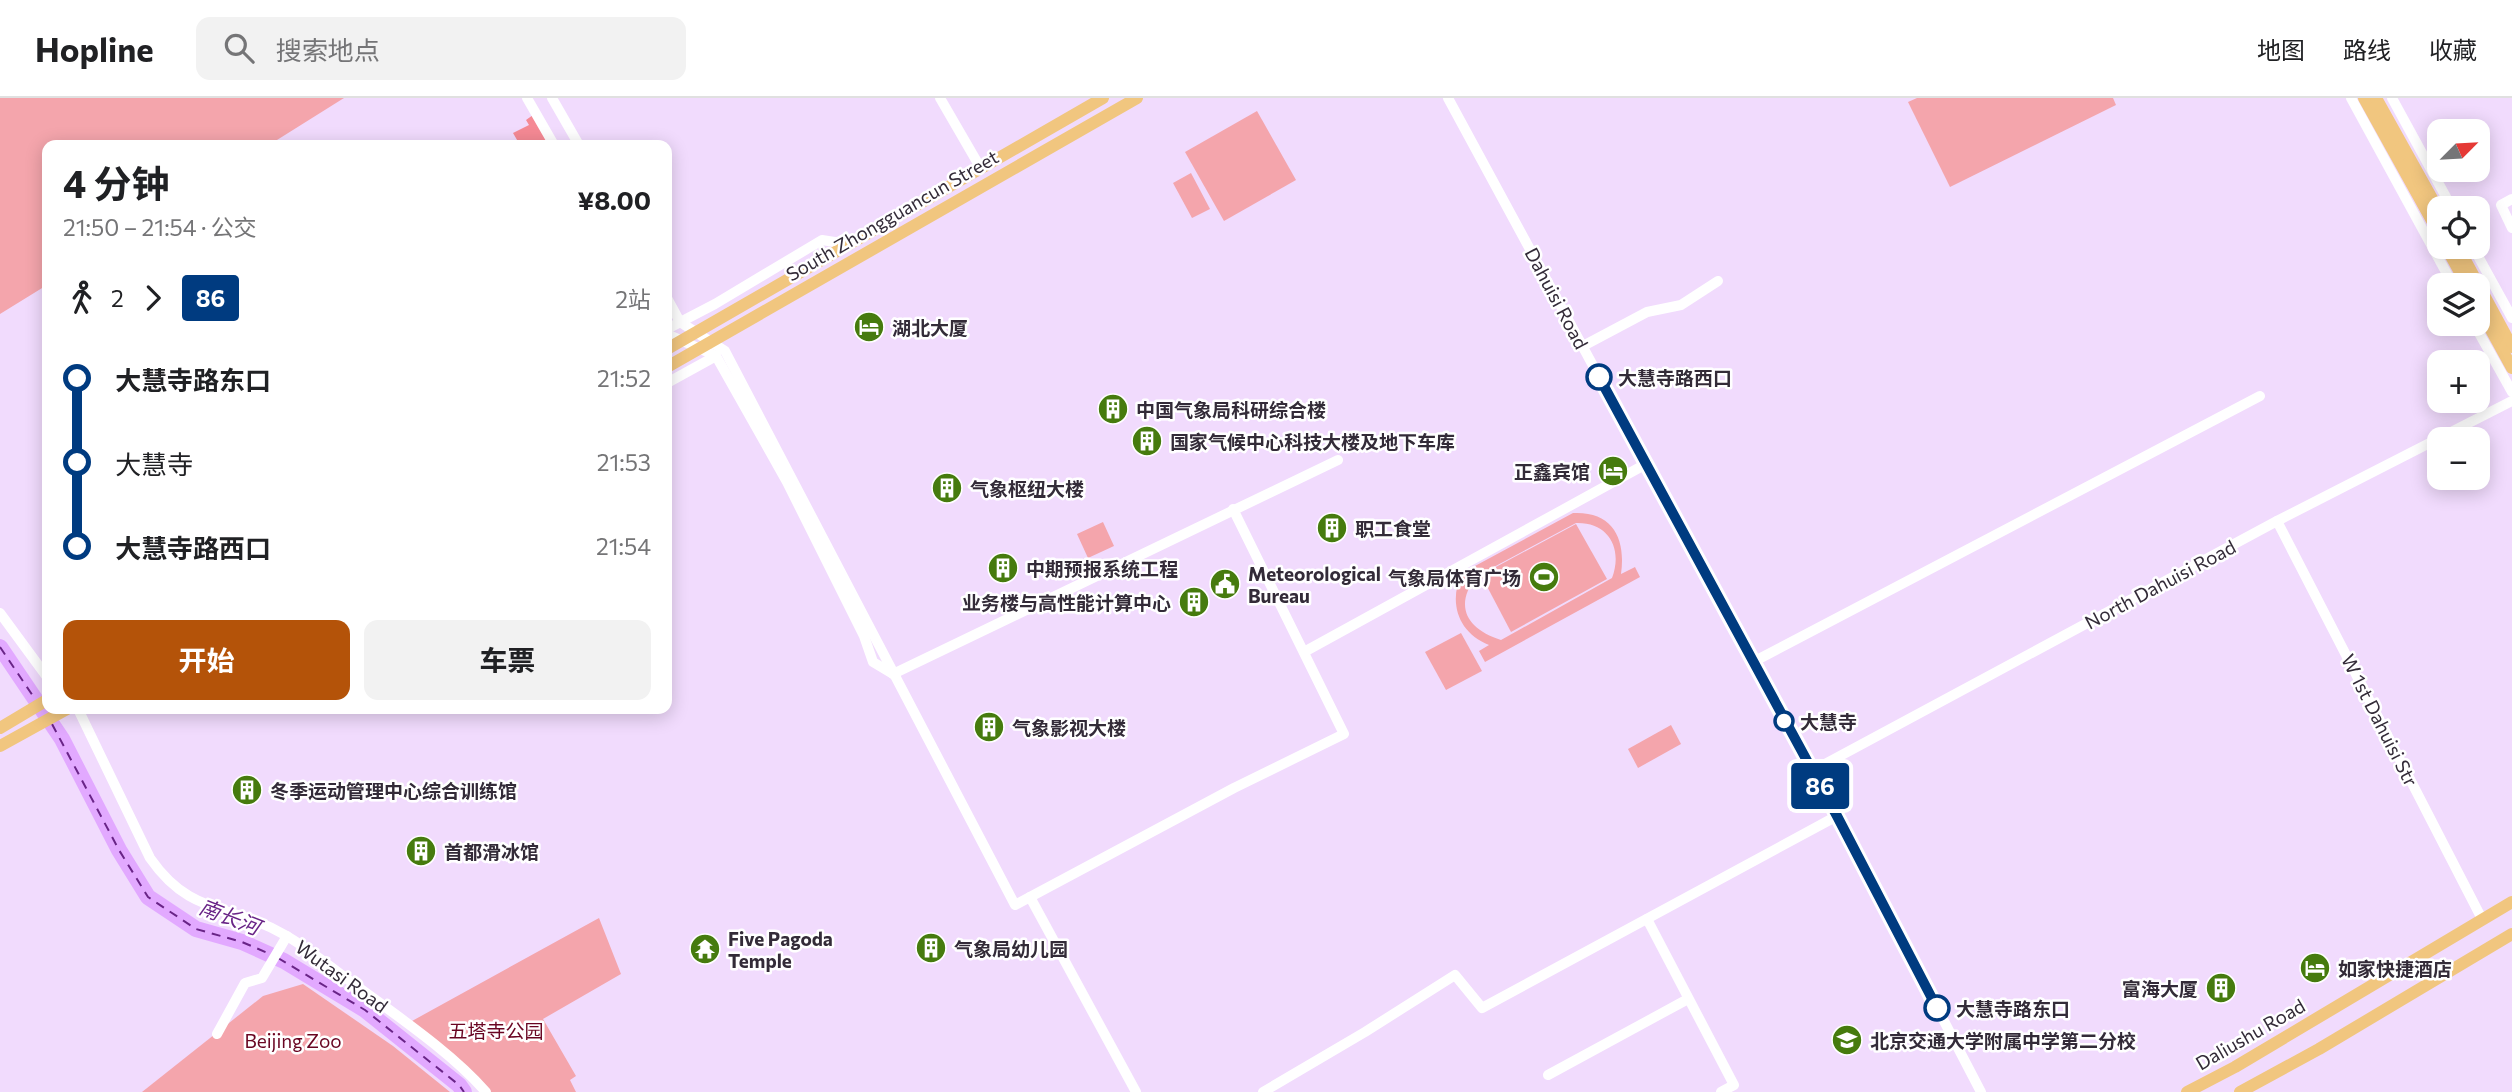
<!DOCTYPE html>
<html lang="zh">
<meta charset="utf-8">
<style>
:root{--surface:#fff;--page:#f2f2f2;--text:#202124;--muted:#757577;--line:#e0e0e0;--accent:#b45309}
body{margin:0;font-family:Commissioner,"Noto Sans SC",sans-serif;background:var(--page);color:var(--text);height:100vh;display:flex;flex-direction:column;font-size:26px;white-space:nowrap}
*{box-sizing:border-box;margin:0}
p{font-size:23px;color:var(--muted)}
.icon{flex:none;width:38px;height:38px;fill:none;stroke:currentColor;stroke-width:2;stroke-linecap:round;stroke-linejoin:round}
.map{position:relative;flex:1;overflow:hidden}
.panel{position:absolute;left:42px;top:42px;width:630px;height:574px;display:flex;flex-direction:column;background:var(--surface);border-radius:14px;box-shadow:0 4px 18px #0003}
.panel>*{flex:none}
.badge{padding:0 14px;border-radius:5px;font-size:24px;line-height:46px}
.needle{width:46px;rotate:66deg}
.fabs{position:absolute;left:2427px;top:21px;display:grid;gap:14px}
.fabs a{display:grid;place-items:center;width:63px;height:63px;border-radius:14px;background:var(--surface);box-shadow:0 4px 18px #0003;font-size:35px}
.map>.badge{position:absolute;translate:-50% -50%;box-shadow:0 0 0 4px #fff}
.legs{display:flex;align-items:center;gap:10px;height:77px;padding:0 21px;font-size:23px}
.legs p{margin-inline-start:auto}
.head{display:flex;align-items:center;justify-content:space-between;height:119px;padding:0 21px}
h1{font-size:38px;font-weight:700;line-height:52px}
.action{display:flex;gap:14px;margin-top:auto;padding:14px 21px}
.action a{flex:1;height:80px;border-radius:14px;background:var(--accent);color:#fff;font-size:28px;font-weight:700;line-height:80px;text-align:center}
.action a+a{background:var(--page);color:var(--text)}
ul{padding:0 21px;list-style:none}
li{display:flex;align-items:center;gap:24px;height:84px;font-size:26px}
li i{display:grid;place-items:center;width:10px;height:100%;margin:0 9px;background:currentColor}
li i::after{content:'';width:18px;height:18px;margin:-9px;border:5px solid;border-radius:50%;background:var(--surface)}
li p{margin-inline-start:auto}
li:first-child i{background:linear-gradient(#0000 50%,currentColor 0)}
li:last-child i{background:linear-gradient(currentColor 50%,#0000 0)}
header{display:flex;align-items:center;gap:42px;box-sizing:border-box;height:98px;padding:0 35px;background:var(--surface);border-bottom:2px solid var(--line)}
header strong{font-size:33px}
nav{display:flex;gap:38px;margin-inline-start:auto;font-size:24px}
.search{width:490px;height:63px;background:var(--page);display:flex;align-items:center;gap:18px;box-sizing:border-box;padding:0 24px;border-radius:14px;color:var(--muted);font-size:26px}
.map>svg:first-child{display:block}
.green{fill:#f4a5ac;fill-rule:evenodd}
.forest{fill:#f58994}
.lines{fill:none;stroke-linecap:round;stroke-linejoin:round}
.river{stroke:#e2a9ff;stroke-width:16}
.ferry{stroke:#692487;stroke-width:2;stroke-dasharray:9 7;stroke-linecap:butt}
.minor{stroke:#fff;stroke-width:10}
.major{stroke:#f1c67f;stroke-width:12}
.line-1-casing{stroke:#fff;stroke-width:16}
.line-1{stroke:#003b80;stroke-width:10}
.stop-1-dot{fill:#fff;stroke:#003b80;stroke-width:3.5}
.labels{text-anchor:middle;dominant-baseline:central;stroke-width:5;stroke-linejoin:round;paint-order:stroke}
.street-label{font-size:19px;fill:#332b38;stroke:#fff}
.poi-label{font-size:19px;font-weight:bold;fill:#332b38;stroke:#fff;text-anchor:start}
.stop-label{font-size:19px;font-weight:bold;fill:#332b38;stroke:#fff;text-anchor:start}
.park-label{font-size:19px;fill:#690522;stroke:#fff}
.water-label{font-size:21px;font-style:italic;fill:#692487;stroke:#fff}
</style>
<header>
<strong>Hopline</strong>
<div class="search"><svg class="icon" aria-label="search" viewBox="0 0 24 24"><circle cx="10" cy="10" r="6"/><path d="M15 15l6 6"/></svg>搜索地点</div>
<nav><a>地图</a><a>路线</a><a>收藏</a></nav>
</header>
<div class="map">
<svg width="2512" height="994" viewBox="0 0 2512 994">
<rect width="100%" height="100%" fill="#f1dbfd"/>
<g class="green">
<polygon points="0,0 344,0 269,47 47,47 47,187 0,216"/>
<polygon points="1917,0 2113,0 2116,7 1950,89 1908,4"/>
<polygon points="1257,13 1296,82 1224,123 1185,54"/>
<polygon points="1191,75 1210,111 1192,120 1173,85"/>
<path d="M1573 415C1613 413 1626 441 1621 476L1635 469 1640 479 1485 564 1479 553 1489 547C1458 535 1448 504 1462 475ZM1576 425C1609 424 1623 451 1612 480L1501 542C1467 531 1453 508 1477 478Z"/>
<polygon points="1103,424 1114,448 1088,460 1077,436"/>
<polygon points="1576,426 1607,481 1511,534 1481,477"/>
<polygon points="1461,535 1482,573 1446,592 1425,554"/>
<polygon points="1671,627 1681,646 1638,670 1628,651"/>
<polygon points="599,820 621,876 543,921 576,978 570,982 576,994 489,994 412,923"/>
<polygon points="303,886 393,948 450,994 142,994 263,898"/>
</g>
<polygon class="forest" points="533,17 551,47 520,47 513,35 529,27 526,22"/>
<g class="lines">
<polyline class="river" points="0,549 62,641 119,752 148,799 196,831 242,844 284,863 365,912 459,987 464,994"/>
<g class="ferry">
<polyline points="0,549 35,601"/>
<polyline points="52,626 119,752 148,799 196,831 242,844 270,856"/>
<polyline points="278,860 365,912 459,987 464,994"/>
</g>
<g class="minor">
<polyline points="527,0 554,47"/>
<polyline points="552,0 579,47"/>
<polyline points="940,0 980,69"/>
<polyline points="1448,0 1837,718 1981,994"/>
<polyline points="2351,0 2453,187"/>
<polyline points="2392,0 2452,110"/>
<polyline points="2512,101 2501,107 2512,130"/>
<polyline points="2473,149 2512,220"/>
<polyline points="667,200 680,224 725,253 1015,807 1234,690 1344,636 1233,411"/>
<polyline points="2474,226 2512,294"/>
<polyline points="667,231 715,206 822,142 847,146"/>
<polyline points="667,236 716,258 787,384 864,538 873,564 893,576"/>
<polyline points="1583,248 1647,214 1681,207 1718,183"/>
<polyline points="667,285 716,258"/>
<polyline points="2277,423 2482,821"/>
<polyline points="0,515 47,579"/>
<polyline points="1304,554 1646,366"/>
<polyline points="1753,564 2260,298"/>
<polyline points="893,576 1338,362"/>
<path d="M78 611 150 760C191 819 230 805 285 837 308 850 329 868 350 883 394 916 450 953 486 994"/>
<polyline points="1812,673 2277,423 2512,303"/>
<polyline points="1030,799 1136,994"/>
<polyline points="1647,821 1734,987 1721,994"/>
<polyline points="217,936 245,885 262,880 287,838"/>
<polyline points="1548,977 1688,901"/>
<polyline points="1263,994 1365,934 1455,877 1482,910 1837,718"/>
</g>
<g class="major">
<polyline points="2364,0 2440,137"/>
<polyline points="2376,0 2440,115"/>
<polyline points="2446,149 2467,187"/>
<polyline points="2458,149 2512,249"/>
<polyline points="2478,208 2512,270"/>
<polyline points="667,251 1103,0"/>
<polyline points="667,269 1137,0"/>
<polyline points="0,630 47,602"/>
<polyline points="0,648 67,611"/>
<polyline points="2187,994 2235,969 2512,804"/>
<polyline points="2240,994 2319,951 2512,836"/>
</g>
</g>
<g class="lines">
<g class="line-1-casing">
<polyline id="line-1" points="1599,279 1837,718 1937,910"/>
</g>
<use href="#line-1" class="line-1"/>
</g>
<defs>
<g id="hotel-disc" transform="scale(1.575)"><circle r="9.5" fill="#467b0e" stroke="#fff"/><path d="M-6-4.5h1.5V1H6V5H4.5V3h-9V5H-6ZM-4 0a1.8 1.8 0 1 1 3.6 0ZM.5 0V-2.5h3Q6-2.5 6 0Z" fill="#fff"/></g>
<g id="building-disc" transform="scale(1.575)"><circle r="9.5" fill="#467b0e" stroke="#fff"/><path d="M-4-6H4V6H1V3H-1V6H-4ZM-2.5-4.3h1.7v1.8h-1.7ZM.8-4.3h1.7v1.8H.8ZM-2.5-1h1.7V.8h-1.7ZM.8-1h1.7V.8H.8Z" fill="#fff"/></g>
<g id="stadium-disc" transform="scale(1.575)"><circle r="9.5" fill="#467b0e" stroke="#fff"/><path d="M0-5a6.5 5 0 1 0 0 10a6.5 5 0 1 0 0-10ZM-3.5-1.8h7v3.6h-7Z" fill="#fff"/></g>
<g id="civic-disc" transform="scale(1.575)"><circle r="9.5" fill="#467b0e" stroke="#fff"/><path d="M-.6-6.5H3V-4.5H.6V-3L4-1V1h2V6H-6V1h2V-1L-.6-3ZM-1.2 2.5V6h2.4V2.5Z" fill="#fff"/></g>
<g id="temple-disc" transform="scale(1.575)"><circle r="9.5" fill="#467b0e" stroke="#fff"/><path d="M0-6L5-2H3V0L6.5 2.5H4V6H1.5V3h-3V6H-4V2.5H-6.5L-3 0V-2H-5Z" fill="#fff"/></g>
<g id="school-disc" transform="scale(1.575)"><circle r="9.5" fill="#467b0e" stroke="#fff"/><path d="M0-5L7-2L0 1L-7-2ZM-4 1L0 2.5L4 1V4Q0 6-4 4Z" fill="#fff"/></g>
</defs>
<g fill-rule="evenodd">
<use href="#hotel-disc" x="869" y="229"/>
<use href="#building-disc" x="1113" y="311"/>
<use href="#building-disc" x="1147" y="343"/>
<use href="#hotel-disc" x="1613" y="373"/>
<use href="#building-disc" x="947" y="390"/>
<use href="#building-disc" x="1332" y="430"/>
<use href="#building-disc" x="1003" y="470"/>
<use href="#stadium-disc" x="1544" y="479"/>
<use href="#civic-disc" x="1225" y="486"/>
<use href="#building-disc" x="1194" y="504"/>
<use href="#building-disc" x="989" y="629"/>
<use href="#building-disc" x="247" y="692"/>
<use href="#building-disc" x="421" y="753"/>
<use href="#building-disc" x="931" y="850"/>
<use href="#temple-disc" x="705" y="851"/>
<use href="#hotel-disc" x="2315" y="870"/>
<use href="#building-disc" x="2221" y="890"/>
<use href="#school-disc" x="1847" y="942"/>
</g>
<g class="stop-1-dot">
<circle cx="1599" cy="279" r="12"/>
<circle cx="1784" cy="623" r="9"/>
<circle cx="1937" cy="910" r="12"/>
</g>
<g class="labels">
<g class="street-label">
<text transform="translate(892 117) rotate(-30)">South Zhongguancun Street</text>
<text transform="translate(1557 200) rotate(62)">Dahuisi Road</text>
<text transform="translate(2160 486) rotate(-28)">North Dahuisi Road</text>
<text transform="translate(2380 622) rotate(63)">W 1st Dahuisi Str</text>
<text transform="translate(342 878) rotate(36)">Wutasi Road</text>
<text transform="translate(2250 936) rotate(-30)">Daliushu Road</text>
</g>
<g class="poi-label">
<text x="892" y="229">湖北大厦</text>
<text x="1136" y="311">中国气象局科研综合楼</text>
<text x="1170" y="343">国家气候中心科技大楼及地下车库</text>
<text x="1590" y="373" text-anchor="end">正鑫宾馆</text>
<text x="970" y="390">气象枢纽大楼</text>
<text x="1355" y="430">职工食堂</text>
<text x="1026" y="470">中期预报系统工程</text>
<text x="1248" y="475">Meteorological<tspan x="1248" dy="22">Bureau</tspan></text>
<text x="1521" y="479" text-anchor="end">气象局体育广场</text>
<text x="1171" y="504" text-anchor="end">业务楼与高性能计算中心</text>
<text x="1012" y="629">气象影视大楼</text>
<text x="270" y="692">冬季运动管理中心综合训练馆</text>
<text x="444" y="753">首都滑冰馆</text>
<text x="728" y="840">Five Pagoda<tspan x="728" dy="22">Temple</tspan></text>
<text x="954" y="850">气象局幼儿园</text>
<text x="2338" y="870">如家快捷酒店</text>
<text x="2198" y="890" text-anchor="end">富海大厦</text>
<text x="1870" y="942">北京交通大学附属中学第二分校</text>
</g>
<g class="stop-label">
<text x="1618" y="279">大慧寺路西口</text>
<text x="1800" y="623">大慧寺</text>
<text x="1956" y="910">大慧寺路东口</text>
</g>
<g class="park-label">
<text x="496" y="932">五塔寺公园</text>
<text x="293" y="942">Beijing Zoo</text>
</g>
<g class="water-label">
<text transform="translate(230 818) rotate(21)">南长河</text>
</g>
</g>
</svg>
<div class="fabs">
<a><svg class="needle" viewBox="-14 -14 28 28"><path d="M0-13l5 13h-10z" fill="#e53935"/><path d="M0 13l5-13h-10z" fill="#757577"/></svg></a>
<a><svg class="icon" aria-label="locate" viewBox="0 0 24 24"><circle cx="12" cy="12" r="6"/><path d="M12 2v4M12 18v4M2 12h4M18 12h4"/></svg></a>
<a><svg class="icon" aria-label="layers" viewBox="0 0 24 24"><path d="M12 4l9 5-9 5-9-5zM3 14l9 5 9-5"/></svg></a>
<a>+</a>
<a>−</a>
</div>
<b class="badge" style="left:1820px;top:688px;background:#003b80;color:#fff">86</b>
<section class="panel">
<div class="head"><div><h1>4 分钟</h1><p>21:50 – 21:54 · 公交</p></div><b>¥8.00</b></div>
<div class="legs"><svg class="icon" aria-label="walk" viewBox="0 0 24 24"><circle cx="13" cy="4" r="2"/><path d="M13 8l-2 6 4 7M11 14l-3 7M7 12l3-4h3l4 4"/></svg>2<svg class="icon" aria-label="forward" viewBox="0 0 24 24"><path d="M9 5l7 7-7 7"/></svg><b class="badge" style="background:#003b80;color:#fff">86</b><p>2站</p></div>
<ul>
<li><i style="color:#003b80"></i><b>大慧寺路东口</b><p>21:52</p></li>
<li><i style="color:#003b80"></i><span>大慧寺</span><p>21:53</p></li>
<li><i style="color:#003b80"></i><b>大慧寺路西口</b><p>21:54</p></li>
</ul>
<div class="action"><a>开始</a><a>车票</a></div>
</section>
</div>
